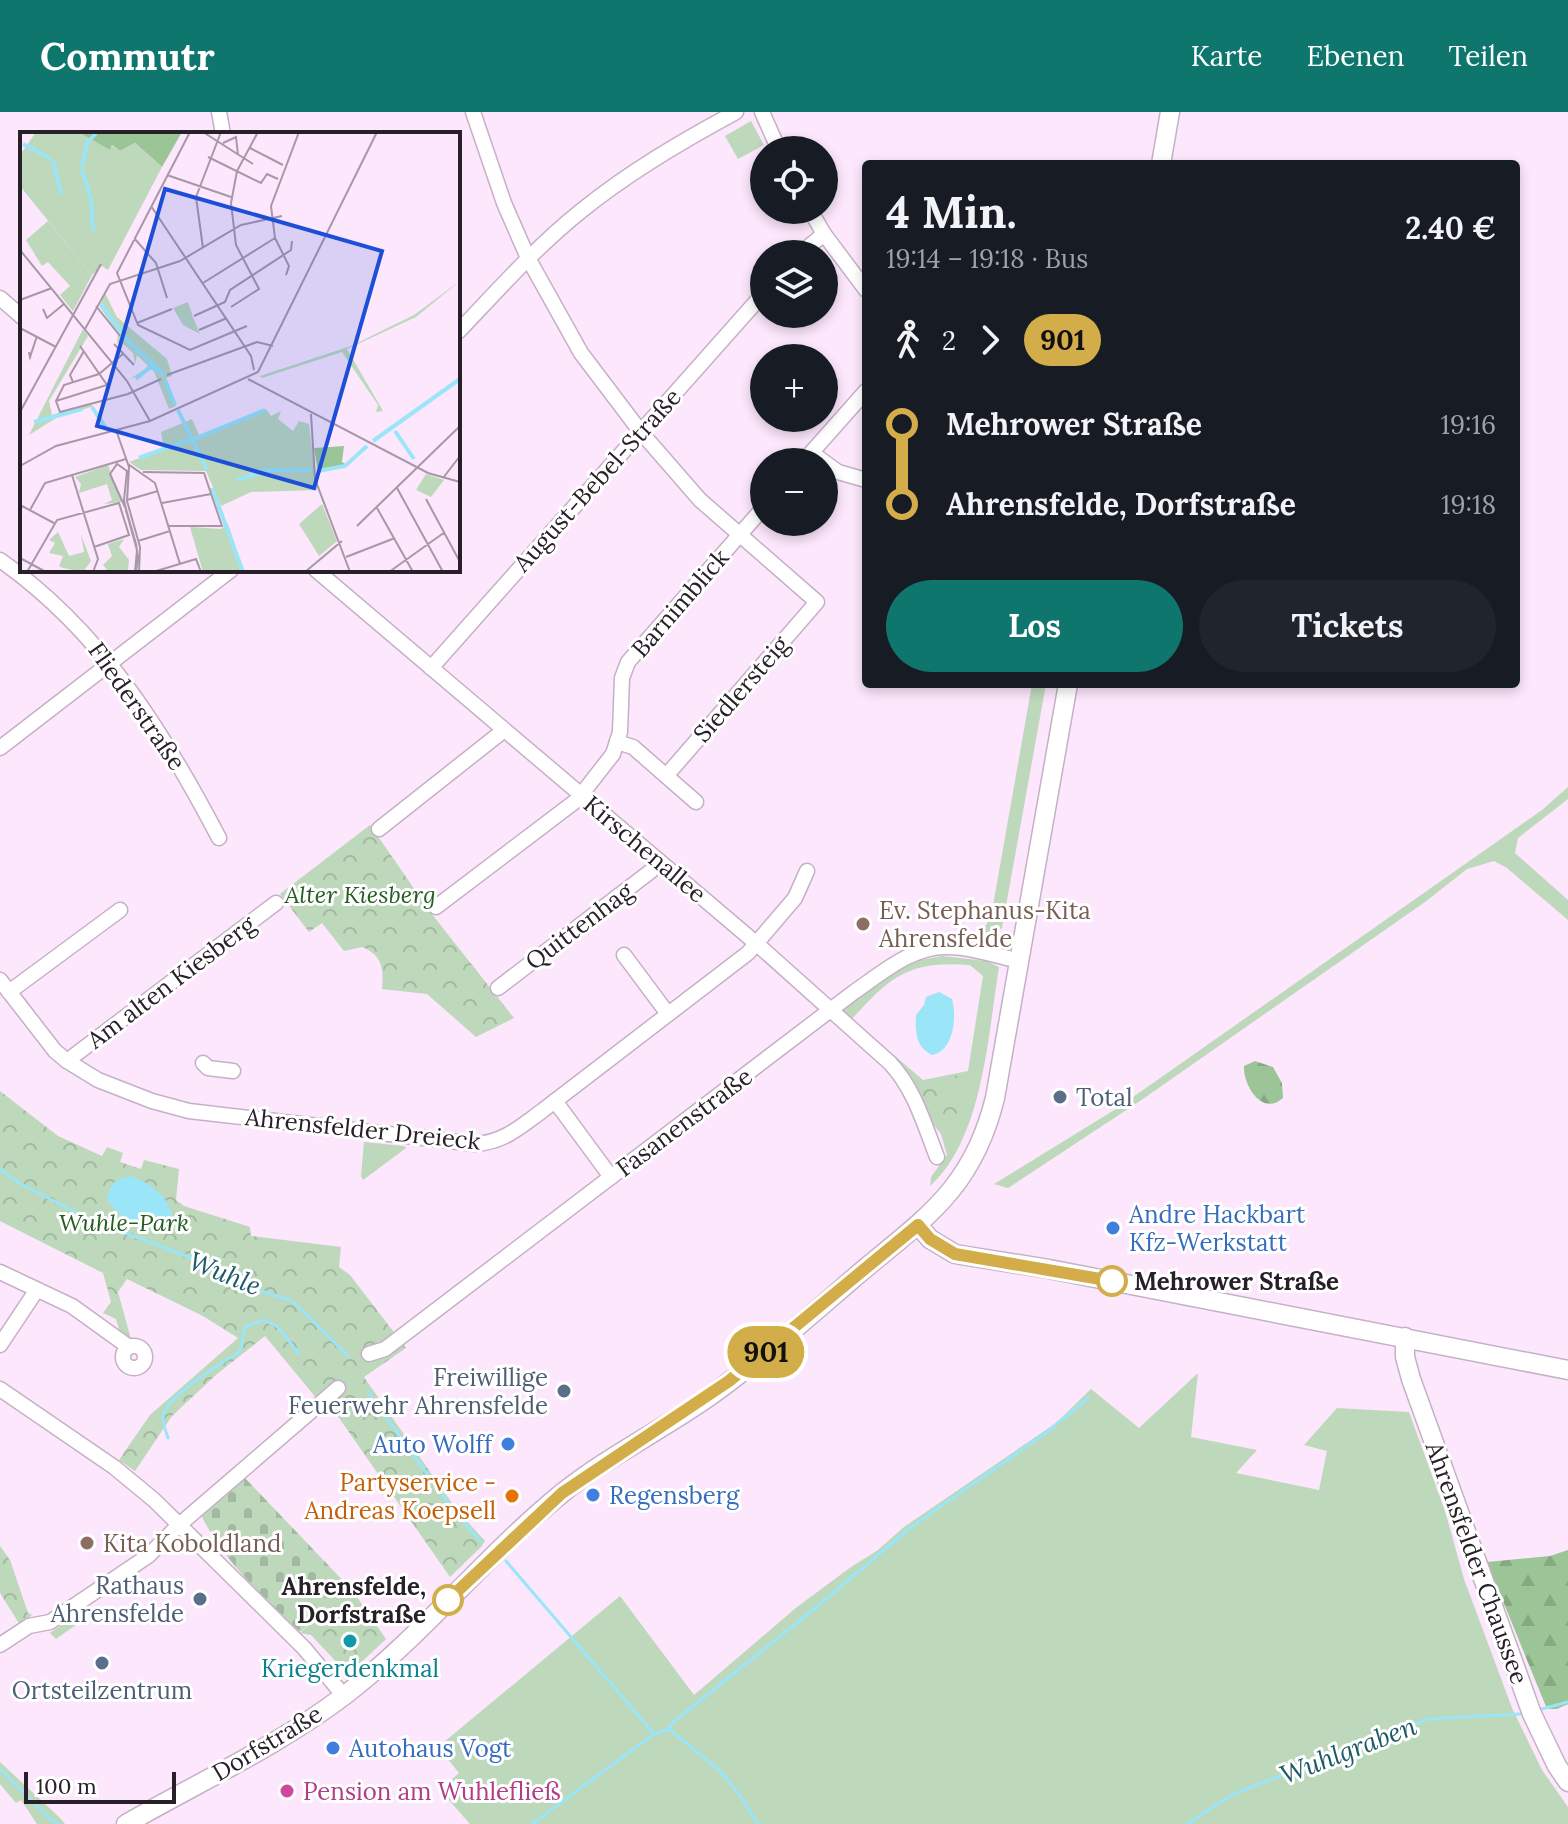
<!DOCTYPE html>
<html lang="de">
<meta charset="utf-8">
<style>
:root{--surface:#171b24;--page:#20242c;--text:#f1f3f6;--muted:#9ea1a6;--accent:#0f766e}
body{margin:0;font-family:Lora,serif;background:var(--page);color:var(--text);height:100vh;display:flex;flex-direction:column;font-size:30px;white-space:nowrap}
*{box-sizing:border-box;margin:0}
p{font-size:26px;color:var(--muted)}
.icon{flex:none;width:44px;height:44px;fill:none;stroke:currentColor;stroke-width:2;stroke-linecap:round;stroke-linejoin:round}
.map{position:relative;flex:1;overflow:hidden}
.sheet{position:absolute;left:862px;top:48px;width:658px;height:528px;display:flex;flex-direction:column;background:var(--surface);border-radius:8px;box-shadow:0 4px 12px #0003}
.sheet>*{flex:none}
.badge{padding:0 16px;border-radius:26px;font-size:28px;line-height:52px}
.fabs{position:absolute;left:750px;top:24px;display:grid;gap:16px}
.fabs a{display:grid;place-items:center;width:88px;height:88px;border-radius:50%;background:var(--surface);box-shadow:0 4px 12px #0003;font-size:40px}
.scale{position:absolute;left:24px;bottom:20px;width:152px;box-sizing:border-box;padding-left:8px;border:4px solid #282028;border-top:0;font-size:22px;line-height:28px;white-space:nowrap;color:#282028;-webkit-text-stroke:6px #fff;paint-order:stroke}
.map>.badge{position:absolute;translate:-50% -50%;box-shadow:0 0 0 4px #fff}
.legs{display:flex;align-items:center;gap:12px;height:88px;padding:0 24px;font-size:26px}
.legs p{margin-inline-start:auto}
.overview{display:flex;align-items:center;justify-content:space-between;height:136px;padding:0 24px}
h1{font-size:44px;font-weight:800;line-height:60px}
.cta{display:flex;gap:16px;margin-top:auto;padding:16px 24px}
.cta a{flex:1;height:92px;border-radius:48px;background:var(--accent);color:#fff;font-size:32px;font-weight:800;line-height:92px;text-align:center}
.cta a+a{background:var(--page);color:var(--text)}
ul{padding:0 24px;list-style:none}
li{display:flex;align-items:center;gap:28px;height:80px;font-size:30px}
li i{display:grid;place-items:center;width:12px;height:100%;margin:0 10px;background:currentColor}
li i::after{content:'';width:20px;height:20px;margin:-10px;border:6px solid;border-radius:50%;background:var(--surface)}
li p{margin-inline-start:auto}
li:first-child i{background:linear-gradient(#0000 50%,currentColor 0)}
li:last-child i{background:linear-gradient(currentColor 50%,#0000 0)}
header{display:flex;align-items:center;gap:48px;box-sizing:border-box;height:112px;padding:0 40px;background:var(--accent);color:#fff}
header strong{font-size:38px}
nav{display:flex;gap:44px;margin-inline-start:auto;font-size:28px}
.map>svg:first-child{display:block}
.green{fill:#bed8bb}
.forest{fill:url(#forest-firs)}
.cemetery{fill:url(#cemetery-stones)}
.park{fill:url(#park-crowns)}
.water{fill:#9ae5f7}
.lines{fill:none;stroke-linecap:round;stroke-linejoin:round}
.stream{stroke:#9ae5f7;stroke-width:3}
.minor-casing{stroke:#c5b1c5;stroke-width:17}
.major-casing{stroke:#c5b1c5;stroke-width:21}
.minor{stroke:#fff;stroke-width:14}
.major{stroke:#fff;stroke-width:18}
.line-1-casing{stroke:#fff;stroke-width:18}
.line-1{stroke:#d2ad49;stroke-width:12}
.education-dot{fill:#8d6e63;stroke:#fff;stroke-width:3}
.service-dot{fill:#5c6f8a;stroke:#fff;stroke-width:3}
.shop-dot{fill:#3f7fe0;stroke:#fff;stroke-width:3}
.stop-1-dot{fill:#fff;stroke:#d2ad49;stroke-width:4}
.food-dot{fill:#e8710a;stroke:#fff;stroke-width:3}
.culture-dot{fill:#0f9aa8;stroke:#fff;stroke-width:3}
.hotel-dot{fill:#d1479c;stroke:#fff;stroke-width:3}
.labels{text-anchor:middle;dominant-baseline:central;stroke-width:6;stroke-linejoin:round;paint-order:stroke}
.street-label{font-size:24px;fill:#282028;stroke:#fff}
.park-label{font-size:24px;font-style:italic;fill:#255d23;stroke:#fff}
.education-label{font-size:24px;fill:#785e54;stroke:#fff;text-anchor:start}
.service-label{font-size:24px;fill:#4e5e75;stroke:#fff;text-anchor:end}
.shop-label{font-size:24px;fill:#366cbe;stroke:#fff;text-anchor:start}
.stop-label{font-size:24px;font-weight:bold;fill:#282028;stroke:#fff;text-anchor:start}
.food-label{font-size:24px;fill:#c56008;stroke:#fff;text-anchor:end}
.culture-label{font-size:24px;fill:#0d838f;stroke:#fff}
.hotel-label{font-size:24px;fill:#b23c85;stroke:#fff;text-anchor:start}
.water-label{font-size:26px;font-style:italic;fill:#1d5a67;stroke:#fff}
.inset-river{fill:none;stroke:#9ae5f7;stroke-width:4}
.inset-road{fill:none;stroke:#a797a7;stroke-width:2}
.view{fill:#1d4ed8;fill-opacity:0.15;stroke:#1d4ed8;stroke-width:4}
.inset-edge{fill:none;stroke:#282028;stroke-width:4}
</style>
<header>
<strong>Commutr</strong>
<nav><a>Karte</a><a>Ebenen</a><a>Teilen</a></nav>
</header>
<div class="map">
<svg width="1568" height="1712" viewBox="0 0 1568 1712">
<defs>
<pattern id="forest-firs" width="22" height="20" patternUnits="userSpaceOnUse" patternTransform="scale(2)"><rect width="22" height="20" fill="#9bc597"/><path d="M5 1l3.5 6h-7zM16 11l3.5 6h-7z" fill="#86a982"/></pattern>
<pattern id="cemetery-stones" width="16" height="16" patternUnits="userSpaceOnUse" patternTransform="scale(2)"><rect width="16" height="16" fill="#bed8bb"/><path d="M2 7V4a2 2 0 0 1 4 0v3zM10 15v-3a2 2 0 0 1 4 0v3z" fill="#a3b9a1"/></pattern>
<pattern id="park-crowns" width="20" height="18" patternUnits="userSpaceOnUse" patternTransform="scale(2)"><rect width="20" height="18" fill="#bed8bb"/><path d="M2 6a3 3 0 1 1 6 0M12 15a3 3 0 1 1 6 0" fill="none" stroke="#a3b9a1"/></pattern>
</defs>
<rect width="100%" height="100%" fill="#fce7fc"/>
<g class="green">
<polygon points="751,9 764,33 738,47 725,24"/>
<polygon points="1032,572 1046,572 1002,816 997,819 981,821 991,805"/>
<polygon points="1568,675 1568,687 1518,726 1515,741 1568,788 1568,808 1507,756 1494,749 1467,757 1425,790 1140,989 1008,1076 994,1072 1116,997 1542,698"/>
<path d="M942 844 987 849 999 855C988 922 983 1027 930 1074L931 1065 947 1043 941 1022 858 919 861 915 923 968 968 959 983 864 970 853C908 848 890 865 850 909L841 898 844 893 910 850Z"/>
<polygon points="364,1030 404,1034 406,1036 363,1068 361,1064"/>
<polygon points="1198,1261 1191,1325 1257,1338 1236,1361 1319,1378 1327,1339 1304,1333 1337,1296 1409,1300 1445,1399 1464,1467 1512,1596 1542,1658 1568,1695 1568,1712 470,1712 440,1678 459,1661 438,1635 620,1484 694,1583 797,1495 851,1455 878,1438 904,1415 1056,1311 1091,1277 1139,1316"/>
<polygon points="83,1498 87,1505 56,1527 50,1521"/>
<polygon points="0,1650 60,1706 65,1712 37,1712 21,1688 16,1691 0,1672"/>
</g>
<g class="forest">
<path d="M1255 949 1273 955 1282 971 1283 986C1262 1005 1243 973 1244 954Z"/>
<polygon points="1568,1438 1568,1592 1557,1597 1547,1597 1487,1450 1550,1444"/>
</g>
<path class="cemetery" d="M244 1365 350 1476 300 1520C263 1484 224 1450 201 1403Z"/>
<g class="park">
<path d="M370 713 431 801 514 906 476 925 427 882 382 877C384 856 382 843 362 835L344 839 322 811 309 820 280 782Z"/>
<polygon points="966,962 957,1001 947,1024 932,1008 915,976 923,970"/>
<polygon points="0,979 58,1024 102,1044 107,1035 123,1041 120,1050 141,1057 144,1048 179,1057 176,1088 184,1094 250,1115 251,1124 341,1135 339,1155 350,1163 406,1236 364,1265 456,1397 485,1429 481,1435 450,1465 330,1293 342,1281 317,1287 265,1224 217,1262 172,1304 135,1359 119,1348 150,1303 238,1226 203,1204 127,1167 118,1180 131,1227 121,1224 116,1207 103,1201 111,1190 103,1161 0,1109"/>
<polygon points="0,1434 10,1448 28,1501 32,1503 20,1513 0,1481"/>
<polygon points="350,1475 386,1527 353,1558 343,1557 311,1523 300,1521"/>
</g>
<g class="water">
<path d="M939 880 952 887C957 905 954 939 932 943 916 935 915 920 916 903L924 893 926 885Z"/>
<path d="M132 1064C151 1072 165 1082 172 1101L168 1110 158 1118C136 1113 118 1106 107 1087 110 1071 116 1066 132 1064Z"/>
</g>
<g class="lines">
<g class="stream">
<polyline points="0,1057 19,1071 91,1108 210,1153 258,1178 292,1189 349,1245"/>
<polyline points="368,1280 451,1395 481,1430"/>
<path d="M168 1326C166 1320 163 1312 163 1306 163 1285 224 1250 240 1239L245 1215 264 1208 278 1215 299 1242"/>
<polyline points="506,1449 654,1622 669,1617 718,1657 738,1681 758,1712"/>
<polyline points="1542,1597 1568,1590"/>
<polyline points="669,1617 672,1611 808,1502 910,1416 1047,1320 1088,1286"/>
<polyline points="0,1657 51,1708 59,1712"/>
<polyline points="532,1712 654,1622"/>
<polyline points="1187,1712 1231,1683 1428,1607 1520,1602"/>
</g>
<g class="minor-casing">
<g id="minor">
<polyline points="219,0 223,22"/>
<polyline points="473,0 504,91 528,146 581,241 640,319 700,388 817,490 666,664"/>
<polyline points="762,0 779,38"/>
<polyline points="810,98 824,122 866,178"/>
<polyline points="800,142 824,122"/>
<polyline points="0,186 22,205"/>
<path d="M458 220C497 179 536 135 581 99 629 60 682 29 736 0"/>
<polyline points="812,341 838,360 866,368"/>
<polyline points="803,350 866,279"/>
<path d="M0 448C100 518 163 619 219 726"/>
<path d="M316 458 757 832 890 951C915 978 924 1012 937 1045"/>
<polyline points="431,556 764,181"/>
<polyline points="617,630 633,635 696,690"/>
<polyline points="0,636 231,458"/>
<polyline points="379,717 503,619"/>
<polyline points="436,795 577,688 613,642 620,620 622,566 628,550 764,395"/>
<polyline points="624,843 668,902"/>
<path d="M0 868 55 939 67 949 98 968 152 989 189 999 476 1032C504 1030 520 1015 542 999L748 841 795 786 807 759"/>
<polyline points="498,876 651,759 659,749"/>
<polyline points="9,880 120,798"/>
<polyline points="67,949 276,791"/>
<polyline points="203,951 208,956 233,959"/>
<polyline points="555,989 611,1065"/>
<polyline points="0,1160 72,1194 129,1235"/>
<polyline points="0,1233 36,1179"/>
<circle cx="134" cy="1245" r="11"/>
<path d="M369 1242 385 1237 854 880C882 861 913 833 949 835 972 835 995 844 1017 848"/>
<polyline points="0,1277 114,1355 154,1388 304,1536 344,1584"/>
<polyline points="0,1533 29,1514 50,1510 148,1444 179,1413 338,1276"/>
</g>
</g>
<g class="major-casing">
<g id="major">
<polyline points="1161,52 1170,0"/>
<polyline points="918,1113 930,1127 955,1142 1049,1157 1568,1258"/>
<polyline points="1405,1225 1405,1245 1411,1267 1532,1602 1557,1654 1568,1670"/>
<path d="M126 1712C199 1670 278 1634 345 1583 423 1523 485 1444 561 1382 608 1344 664 1317 713 1282 765 1244 813 1201 862 1159 928 1104 973 1075 995 986L1068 572"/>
</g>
</g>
<use href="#minor" class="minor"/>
<use href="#major" class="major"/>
</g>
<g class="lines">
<g class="line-1-casing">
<polyline id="line-1" points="448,1488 562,1381 729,1269 918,1113 930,1127 955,1142 1112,1169"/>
</g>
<use href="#line-1" class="line-1"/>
</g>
<g class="education-dot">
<circle cx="863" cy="812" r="8"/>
<circle cx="87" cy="1431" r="8"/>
</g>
<g class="service-dot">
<circle cx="1060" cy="985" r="8"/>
<circle cx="564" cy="1279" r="8"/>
<circle cx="200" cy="1487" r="8"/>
<circle cx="102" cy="1551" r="8"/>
</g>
<g class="shop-dot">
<circle cx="1113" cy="1116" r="8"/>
<circle cx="508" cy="1332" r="8"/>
<circle cx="593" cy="1383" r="8"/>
<circle cx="333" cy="1636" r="8"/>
</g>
<g class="stop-1-dot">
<circle cx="1112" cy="1169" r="14"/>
<circle cx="448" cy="1488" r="14"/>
</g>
<circle class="food-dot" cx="512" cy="1384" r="8"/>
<circle class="culture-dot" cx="350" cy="1529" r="8"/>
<circle class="hotel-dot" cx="287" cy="1679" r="8"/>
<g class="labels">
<g class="street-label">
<text transform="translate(597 368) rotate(-48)">August-Bebel-Straße</text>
<text transform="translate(680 491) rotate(-49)">Barnimblick</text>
<text transform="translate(741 577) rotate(-49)">Siedlersteig</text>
<text transform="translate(137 594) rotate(55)">Fliederstraße</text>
<text transform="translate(645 737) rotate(40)">Kirschenallee</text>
<text transform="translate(579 814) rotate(-37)">Quittenhag</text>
<text transform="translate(171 870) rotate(-37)">Am alten Kiesberg</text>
<text transform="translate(684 1010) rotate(-37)">Fasanenstraße</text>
<text transform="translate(363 1017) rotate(6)">Ahrensfelder Dreieck</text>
<text transform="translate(1477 1451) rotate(70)">Ahrensfelder Chaussee</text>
<text transform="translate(267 1631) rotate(-31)">Dorfstraße</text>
</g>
<g class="park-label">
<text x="360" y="782">Alter Kiesberg</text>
<text x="124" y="1110">Wuhle-Park</text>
</g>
<g class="education-label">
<text x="879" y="798">Ev. Stephanus-Kita<tspan x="879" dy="28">Ahrensfelde</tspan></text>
<text x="103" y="1431">Kita Koboldland</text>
</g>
<g class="service-label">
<text x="1076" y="985" text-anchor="start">Total</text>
<text x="548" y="1265">Freiwillige<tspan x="548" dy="28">Feuerwehr Ahrensfelde</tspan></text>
<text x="184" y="1473">Rathaus<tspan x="184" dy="28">Ahrensfelde</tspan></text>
<text x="102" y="1578" text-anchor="middle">Ortsteilzentrum</text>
</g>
<g class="shop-label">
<text x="1129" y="1102">Andre Hackbart<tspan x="1129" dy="28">Kfz-Werkstatt</tspan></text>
<text x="492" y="1332" text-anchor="end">Auto Wolff</text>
<text x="609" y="1383">Regensberg</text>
<text x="349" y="1636">Autohaus Vogt</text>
</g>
<g class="stop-label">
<text x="1134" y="1169">Mehrower Straße</text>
<text x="426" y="1474" text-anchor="end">Ahrensfelde,<tspan x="426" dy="28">Dorfstraße</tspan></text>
</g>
<g class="food-label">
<text x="496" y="1370">Partyservice -<tspan x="496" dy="28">Andreas Koepsell</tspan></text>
</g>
<g class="culture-label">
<text x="350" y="1556">Kriegerdenkmal</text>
</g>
<g class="hotel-label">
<text x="303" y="1679">Pension am Wuhlefließ</text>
</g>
<g class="water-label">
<text transform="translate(225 1161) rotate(22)">Wuhle</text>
<text transform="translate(1348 1638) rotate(-21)">Wuhlgraben</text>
</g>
</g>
<g transform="translate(20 20)">
<rect width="440" height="440" fill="#fce7fc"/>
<path d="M28 89 72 143 53 179 40 163 50 154 28 130 22 134 6 108ZM440 149 396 185 327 217 363 279 356 280 358 273 322 220 242 246 240 244 331 214 394 183ZM63 197 68 204 29 269 32 283 71 272 88 299 71 275 36 286 9 303ZM246 277 251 284 261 279 258 287 273 299 279 289 289 292 297 358 231 360 201 374 186 339 121 338 109 330 144 317 141 300 172 287 179 303ZM302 372 317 409 299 424 279 392ZM170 395 202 397 214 440H183Z" fill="#bed8bb"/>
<path d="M58 0 114 2 162 0 142 35 115 11 100 19 92 13 91 19ZM324 314 322 330 327 333 298 339 294 316Z" fill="#9bc597"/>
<path d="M406 342 424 348 411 365 396 358Z" fill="#bed8bb"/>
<path d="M16 0H58L90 18 91 13 100 19 115 11 142 35 88 138 82 134 72 143 0 54V23Z" fill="#bed8bb"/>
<path d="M85 161 97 185 147 227 152 244 146 246 156 274 149 277 133 237 108 248 129 235 117 223 115 232 113 221 100 209 97 212 98 202 80 175ZM168 170 173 185 180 202 163 193 153 176ZM88 333 102 370 84 372 92 368 87 352 59 361 61 352 55 345ZM208 392 224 440H214L204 413 201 397ZM38 400 49 424 64 420 61 403 71 429 63 440 43 436 39 434 43 424 29 421 35 411 29 408ZM104 407 99 415 109 428 108 438 89 440 83 433 92 424 88 412Z" fill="#bed8bb"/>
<path class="inset-river" d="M3 12 31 27M33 29 41 62M62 35 67 11 77 0M62 37 70 64M71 65 73 99M81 172 105 206 144 243M116 247 131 234 137 240M145 248 155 273M72 275 86 296M158 278 187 338M14 290 62 277M375 299 394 327M174 307 245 278M353 309 440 247M119 326 171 307M298 339 325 334 347 314M217 348 249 338H291M192 356 223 440"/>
<path class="inset-road" d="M170 0 97 141 118 193 170 218 227 194M183 0 233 32M203 11 216 5 218 23M230 16 263 33M188 25 241 51 247 42 258 47M147 43 211 65M131 74 231 224 234 238M114 106 136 131 147 166M183 116 176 65 201 0M0 118 107 249 130 289M266 143 269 134 255 106 251 74 279 0M183 151 255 106M0 168 32 156M76 174 100 204M211 175 239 157 216 113 211 71 217 39 238 0M23 177 27 186 44 172M174 184 205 170 210 158 271 118 272 109M117 191 152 177M0 196 36 215M65 197 90 152 160 129 221 93 262 84M179 198 207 186M94 212 114 233M9 220 10 225 17 204M104 221 79 242 44 253 36 269 40 280 108 262 141 247M147 243 237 210 253 214M228 247 408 341 440 350M53 250 50 243 64 219M36 269 87 253 60 214M0 280 81 132M291 282 295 347 330 440M96 298 109 335 107 369 120 415 119 440M108 332 135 351 160 432M0 334 36 314 130 289 238 240 357 0M123 340 184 341 202 394H148M52 343 78 427 73 440M423 346 440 324M377 356 423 440M406 367 440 430M107 368 138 359M142 371 191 362M0 373 34 391M357 376 393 440M10 378 25 351 106 327M337 394 440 294M118 409 150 399M326 425 375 406M0 426 26 440M7 440 37 388 99 371 109 403 74 415M115 440 117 418 107 382 106 379V377L105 373 104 368 107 339 97 332 90 342 104 373 106 377 116 412 118 426 116 440M133 440 176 427 181 440M285 440 322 409M369 440 425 400"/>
<path class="view" d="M145 57 362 119 294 356 77 294Z"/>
<rect width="440" height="440" class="inset-edge"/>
</g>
</svg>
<div class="fabs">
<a><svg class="icon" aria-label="locate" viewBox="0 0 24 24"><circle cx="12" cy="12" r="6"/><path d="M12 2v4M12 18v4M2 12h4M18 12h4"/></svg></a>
<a><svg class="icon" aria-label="layers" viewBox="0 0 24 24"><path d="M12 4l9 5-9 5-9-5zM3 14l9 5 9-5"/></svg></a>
<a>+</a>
<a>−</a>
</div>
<div class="scale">100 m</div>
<b class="badge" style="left:766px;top:1240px;background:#d2ad49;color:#111">901</b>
<section class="sheet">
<div class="overview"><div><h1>4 Min.</h1><p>19:14 – 19:18 · Bus</p></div><b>2.40 €</b></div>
<div class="legs"><svg class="icon" aria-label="walk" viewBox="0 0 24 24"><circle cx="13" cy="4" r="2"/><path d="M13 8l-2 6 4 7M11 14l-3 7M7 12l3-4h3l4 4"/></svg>2<svg class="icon" aria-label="forward" viewBox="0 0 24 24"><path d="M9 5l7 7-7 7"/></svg><b class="badge" style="background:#d2ad49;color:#111">901</b></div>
<ul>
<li><i style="color:#d2ad49"></i><b>Mehrower Straße</b><p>19:16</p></li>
<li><i style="color:#d2ad49"></i><b>Ahrensfelde, Dorfstraße</b><p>19:18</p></li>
</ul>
<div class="cta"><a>Los</a><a>Tickets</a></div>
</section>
</div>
